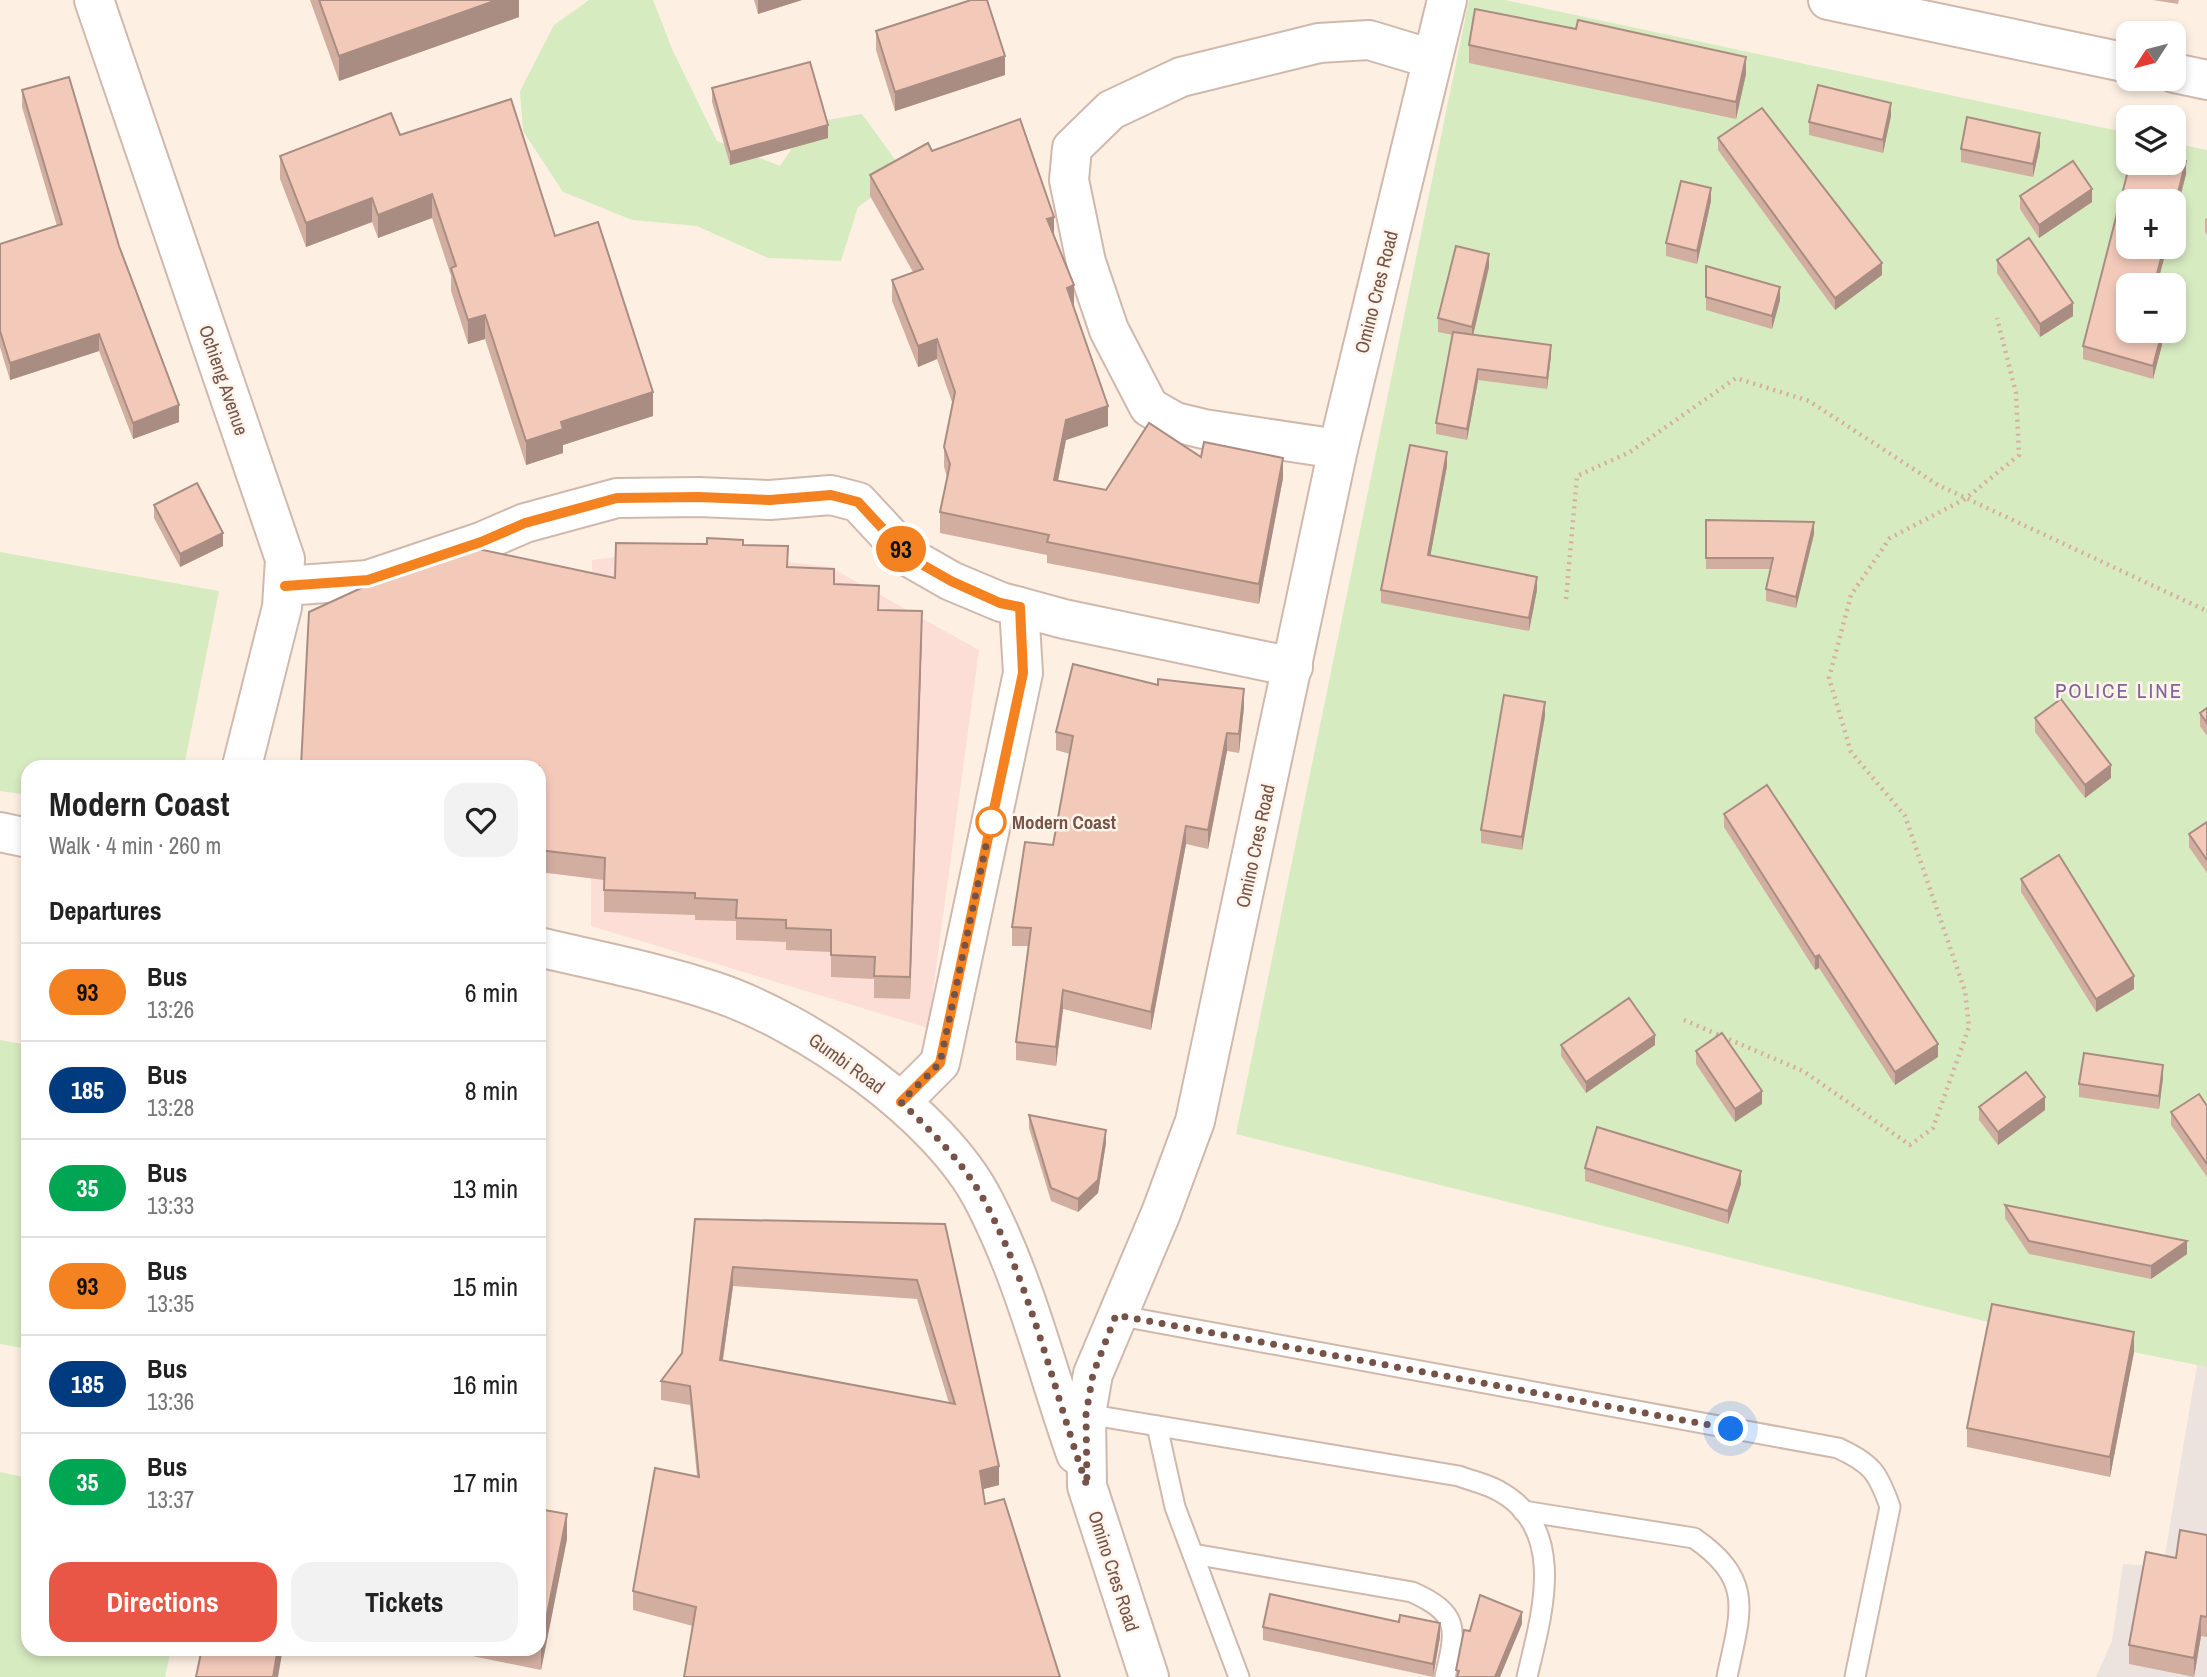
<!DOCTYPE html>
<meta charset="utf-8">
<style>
:root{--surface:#fff;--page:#f2f2f2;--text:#222;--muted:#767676;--line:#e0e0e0;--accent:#ea5645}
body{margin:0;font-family:"Archivo Narrow",sans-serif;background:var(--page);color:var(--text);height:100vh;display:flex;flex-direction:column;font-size:26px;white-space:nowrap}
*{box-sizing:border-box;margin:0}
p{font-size:23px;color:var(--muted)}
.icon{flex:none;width:38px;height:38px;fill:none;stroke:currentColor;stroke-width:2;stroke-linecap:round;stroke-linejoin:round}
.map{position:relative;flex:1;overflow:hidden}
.side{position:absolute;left:21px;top:760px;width:525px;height:896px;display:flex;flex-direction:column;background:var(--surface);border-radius:21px;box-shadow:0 4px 10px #0003}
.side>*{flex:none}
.badge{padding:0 14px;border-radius:23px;font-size:24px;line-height:46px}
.needle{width:46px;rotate:234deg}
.tools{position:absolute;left:2116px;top:21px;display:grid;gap:14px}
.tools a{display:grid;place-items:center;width:70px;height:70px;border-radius:14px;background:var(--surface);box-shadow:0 4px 10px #0003;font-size:35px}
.you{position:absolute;width:35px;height:35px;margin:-18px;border:5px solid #fff;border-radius:50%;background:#1a73e8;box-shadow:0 0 0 10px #1a73e833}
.map>.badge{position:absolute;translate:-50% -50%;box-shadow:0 0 0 4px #fff}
h2{padding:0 28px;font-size:26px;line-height:63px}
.round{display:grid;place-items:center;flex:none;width:74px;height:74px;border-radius:21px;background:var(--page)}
.overview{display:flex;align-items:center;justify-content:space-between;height:119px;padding:0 28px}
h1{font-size:33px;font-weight:700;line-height:52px}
.button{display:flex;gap:14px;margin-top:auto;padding:14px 28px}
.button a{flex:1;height:80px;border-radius:21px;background:var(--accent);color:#fff;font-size:28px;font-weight:700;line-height:80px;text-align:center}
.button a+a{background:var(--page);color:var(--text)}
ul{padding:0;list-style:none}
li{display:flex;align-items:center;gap:21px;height:98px;padding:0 28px;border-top:2px solid var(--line)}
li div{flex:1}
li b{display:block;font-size:26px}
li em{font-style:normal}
li .badge{min-width:77px;font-weight:700;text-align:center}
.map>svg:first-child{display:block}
.commercial{fill:#fdded7}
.industrial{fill:#ece3de}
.green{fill:#d7ebc1;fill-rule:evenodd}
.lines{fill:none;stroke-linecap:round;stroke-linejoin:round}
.service-casing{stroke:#d0b8ad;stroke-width:23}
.minor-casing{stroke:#d0b8ad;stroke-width:42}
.tertiary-casing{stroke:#d0b8ad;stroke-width:42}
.path{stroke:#d8ad9d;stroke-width:4.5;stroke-dasharray:2 5;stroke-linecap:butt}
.service{stroke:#fff;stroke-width:19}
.minor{stroke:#fff;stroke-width:38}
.tertiary{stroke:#fff;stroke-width:38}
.wall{fill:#d1aea0;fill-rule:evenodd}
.shaded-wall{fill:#aa8d82}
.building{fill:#f3caba;stroke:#aa8d82;stroke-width:2;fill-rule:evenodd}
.line-casing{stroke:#fff;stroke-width:16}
.line{stroke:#f58220;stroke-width:10}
.walk{stroke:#765349;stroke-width:7;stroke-dasharray:0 12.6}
.stop-dot{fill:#fff;stroke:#f58220;stroke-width:3.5}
.labels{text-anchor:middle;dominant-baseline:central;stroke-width:5;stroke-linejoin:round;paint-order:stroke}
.street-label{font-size:19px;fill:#765349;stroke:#fff4ea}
.stop-label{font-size:19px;font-weight:bold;fill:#765349;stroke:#fff4ea;text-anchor:start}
.neighbourhood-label{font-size:21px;letter-spacing:2px;fill:#816499;stroke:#fff4ea}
</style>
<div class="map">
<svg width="2207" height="1677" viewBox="0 0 2207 1677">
<rect width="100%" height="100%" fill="#fdf0e3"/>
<polygon class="commercial" points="677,549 830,567 979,650 928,1028 591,926 592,560"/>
<polygon class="industrial" points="2197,1365 2207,1367 2207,1677 2096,1677 2112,1641 2123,1564 2163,1567"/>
<g class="green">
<polygon points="589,0 653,0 672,49 717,141 780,166 809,123 862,114 905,173 858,207 841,261 768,258 697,226 632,220 563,192 523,131 520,91 554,25"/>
<path d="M1469 0H1505L2128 133V163H2174V143L2207 150V1367L1992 1323 1236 1134ZM2128 201H2174V247H2128ZM2128 285H2174V331H2128Z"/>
<polygon points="0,552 219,591 184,766 28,766 28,795 0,791"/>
<polygon points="0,1040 28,1045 28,1349 0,1344"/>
<polygon points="0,1472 28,1478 28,1648 171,1649 165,1677 0,1677"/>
</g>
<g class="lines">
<g class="service-casing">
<g id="service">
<path d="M1116 1315 1838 1448C1871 1463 1878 1472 1890 1507L1855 1677"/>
<path d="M1086 1414 1459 1476C1472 1481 1487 1484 1499 1491 1569 1529 1541 1617 1527 1677"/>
<polyline points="1157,1426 1175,1507 1239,1677"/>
<path d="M1523 1511 1694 1538C1756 1581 1740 1613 1727 1677"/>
<path d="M1193 1554 1412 1592C1461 1614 1456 1630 1445 1677"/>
</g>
</g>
<g class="minor-casing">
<g id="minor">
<polyline points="1338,449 1204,429 1175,422 1149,407 1109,330 1086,262 1069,180 1072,148 1111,110 1181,77 1319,43 1369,40 1432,59"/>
<polyline points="285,586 368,580 481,542 525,523 617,498 699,497 770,500 831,495 858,502 909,557 951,581 1001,602 1064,619 1293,667"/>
<polyline points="901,1102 940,1063 1023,673 1019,607"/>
</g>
</g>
<g class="tertiary-casing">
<g id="tertiary">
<polyline points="94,0 285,559 282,607 242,766"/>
<polyline points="1828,0 2128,63"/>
<polyline points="2174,73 2207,80"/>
<polyline points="0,832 28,838"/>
<path d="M539 947C597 961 657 972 713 991 805 1021 940 1114 984 1201 1026 1282 1046 1369 1076 1454"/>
<polyline points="1149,1677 1087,1486 1086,1414 1093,1374 1161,1213 1195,1121 1338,449 1447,0"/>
</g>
</g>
<g class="path">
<polyline points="1566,599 1577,476 1630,452 1736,378 1809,401 1938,485 2207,611"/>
<polyline points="1684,1020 1803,1071 1910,1145 1933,1128 1969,1027 1965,991 1905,816 1851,752 1829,678 1851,595 1890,538 1965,499 2019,455 2016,393 1997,318"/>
</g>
<use href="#service" class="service"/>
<use href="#minor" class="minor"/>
<use href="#tertiary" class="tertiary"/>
</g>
<g class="wall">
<polygon points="310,0 519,0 519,17 339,81"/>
<polygon points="754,0 802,0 758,14"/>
<polygon points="2153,0 2179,0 2178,4"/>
<polygon points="876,31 1005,75 895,111 876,50"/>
<polygon points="1469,45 1746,74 1736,119 1469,63"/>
<polygon points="712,88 828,138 730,165 712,102"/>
<polygon points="22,90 119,246 179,422 133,439 99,351 10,380 0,347 0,244 57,226 22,107"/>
<polygon points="1891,116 1883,153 1809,135 1809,122"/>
<polygon points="400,135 555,236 653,416 563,445 563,453 526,465 485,339 468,344 451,291 451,276 432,218 378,238 372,222 306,247 280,179 280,156"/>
<polygon points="1718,138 1882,275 1835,310 1718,150"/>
<polygon points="2040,146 2033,177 1961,162 1961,149"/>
<polygon points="932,151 1054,236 1108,426 1066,440 1058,481 1106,490 1201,457 1283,478 1259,604 1047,563 1047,555 940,533 940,512 947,477 944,467 944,447 953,405 937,359 918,367 892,301 892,280 913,272 870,196 870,175"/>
<polygon points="2174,158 2186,161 2186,174 2174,222 2174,201 2128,201 2128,247 2167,247 2157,285 2128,285 2128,331 2162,332 2162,345 2153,379 2083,359 2083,346 2130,163 2174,163"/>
<polygon points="2020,196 2092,202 2039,238 2020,209"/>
<polygon points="1711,201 1697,264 1666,256 1666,243"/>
<polygon points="2207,218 2207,235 2205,232 2205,219"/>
<polygon points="1997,260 2073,316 2040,337 1997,273"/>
<polygon points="1489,267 1473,335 1551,356 1547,389 1478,380 1467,440 1436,434 1436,423 1453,335 1438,332 1438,318"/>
<polygon points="1706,297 1780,300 1772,329 1706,310"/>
<polygon points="1447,466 1430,556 1537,590 1529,631 1381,603 1381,590"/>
<polygon points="154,505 223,546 180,567 154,518"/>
<polygon points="1706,520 1814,534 1796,608 1766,601 1766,589 1771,569 1706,569"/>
<polygon points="743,545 788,567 834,584 922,633 910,999 874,998 874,979 831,977 831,952 786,950 786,942 736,940 736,921 695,920 695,915 604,912 604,880 539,872 539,766 615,578"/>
<polygon points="1244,707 1239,753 1227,751 1208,849 1186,844 1151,1030 1063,1009 1056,1066 1016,1060 1016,1042 1028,946 1012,946 1012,927 1053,845 1070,754 1056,750 1056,732"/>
<polygon points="2207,708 2207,736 2200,726 2200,713"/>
<polygon points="1545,716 1522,850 1481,843 1481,830"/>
<polygon points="2035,718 2111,778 2085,798 2035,732"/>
<polygon points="1724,814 1938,1057 1895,1085 1819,968 1815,970 1724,827"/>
<polygon points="2207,822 2207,873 2189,847 2189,834"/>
<polygon points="2021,879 2134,989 2096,1012 2021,892"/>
<polygon points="1561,1045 1655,1045 1586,1093 1561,1056"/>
<polygon points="1696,1051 1762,1104 1735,1122 1696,1064"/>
<polygon points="2163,1078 2159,1109 2079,1097 2079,1084"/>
<polygon points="2207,1106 2207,1177 2171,1125 2171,1112"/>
<polygon points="1979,1107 2045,1110 1998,1145 1979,1120"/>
<polygon points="1029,1115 1106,1143 1098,1193 1078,1212 1051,1201 1029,1128"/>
<polygon points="1585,1168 1741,1184 1728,1224 1585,1181"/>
<polygon points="2005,1205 2187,1254 2151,1279 2029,1254 2005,1218"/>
<path d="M695 1219 945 1224 999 1485 983 1489 693 1626 633 1610V1591L697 1476 690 1405 661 1400V1381L682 1353ZM733 1286 917 1299 949 1403 723 1360Z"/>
<polygon points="2134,1352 2110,1477 1967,1447 1967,1428"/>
<polygon points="539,1509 567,1539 541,1670 472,1656 472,1648 539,1648"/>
<polygon points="2207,1535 2207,1637 2201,1636 2194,1677 2129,1664 2129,1645 2176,1558"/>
<polygon points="1263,1627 1440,1637 1433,1677 1263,1640"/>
</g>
<g class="shaded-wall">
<polygon points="497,0 519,0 519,17 339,81 339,56"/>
<polygon points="758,0 802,0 758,14"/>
<polygon points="1005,56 1005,75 895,111 895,92"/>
<polygon points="1746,57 1746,74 1736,119 1736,102"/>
<polygon points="1891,103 1891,116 1883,153 1883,140"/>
<polygon points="828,125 828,138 730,165 730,152"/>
<polygon points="2040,133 2040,146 2033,177 2033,164"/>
<polygon points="2186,161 2186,174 2174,222 2174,208"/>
<polygon points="1711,188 1711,201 1697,264 1697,251"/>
<polygon points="2092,189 2092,202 2039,238 2039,225"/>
<polygon points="432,194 432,218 378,238 378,215"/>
<polygon points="372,198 372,222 306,247 306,223"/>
<polygon points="1054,217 1054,237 1047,219"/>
<polygon points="2164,247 2167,247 2157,285 2154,285"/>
<polygon points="1489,254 1489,267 1472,340 1472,327"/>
<polygon points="1882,263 1882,275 1835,310 1835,298"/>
<polygon points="1074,285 1074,306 1067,308 1067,288"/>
<polygon points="1780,287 1780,300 1772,329 1772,316"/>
<polygon points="2073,303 2073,316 2040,337 2040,324"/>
<polygon points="485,315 485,339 468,344 468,320"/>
<polygon points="2162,332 2162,345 2153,379 2153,366"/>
<polygon points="99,334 99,351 10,380 10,363"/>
<polygon points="937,339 937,359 918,367 918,346"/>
<polygon points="1551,345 1551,356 1547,389 1547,378"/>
<polygon points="1478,369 1478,380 1467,440 1467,429"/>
<polygon points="653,392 653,416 563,445 563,453 526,465 526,441 561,422"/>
<polygon points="179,405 179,422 133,439 133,423"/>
<polygon points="1108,406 1108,426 1066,440 1054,500 1054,480 1066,420"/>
<polygon points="1447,452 1447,466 1428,569 1428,555"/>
<polygon points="1283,458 1283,478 1259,604 1259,584"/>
<polygon points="1814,522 1814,534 1796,608 1796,597"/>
<polygon points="223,533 223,546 180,567 180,554"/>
<polygon points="1537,577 1537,590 1529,631 1529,618"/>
<polygon points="922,611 922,633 910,999 910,977"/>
<polygon points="1244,689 1244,707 1239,753 1239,734"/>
<polygon points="1545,702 1545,716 1522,850 1522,837"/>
<polygon points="1227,733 1227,751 1208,849 1208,830"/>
<polygon points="2111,765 2111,778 2085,798 2085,785"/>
<polygon points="1186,826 1186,844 1151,1030 1151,1012"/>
<polygon points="1819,955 1819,968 1815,970 1815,957"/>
<polygon points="2134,976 2134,989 2096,1012 2096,999"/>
<polygon points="1063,990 1063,1009 1056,1066 1056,1047"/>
<polygon points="1655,1035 1655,1045 1586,1093 1586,1082"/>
<polygon points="1938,1044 1938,1057 1895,1085 1895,1072"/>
<polygon points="2163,1065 2163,1078 2159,1109 2159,1096"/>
<polygon points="1762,1091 1762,1104 1735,1122 1735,1109"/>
<polygon points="2045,1097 2045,1110 1998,1145 1998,1132"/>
<polygon points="1106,1130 1106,1143 1098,1193 1078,1212 1078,1199"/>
<polygon points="1741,1171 1741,1184 1728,1224 1728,1211"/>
<polygon points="2187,1241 2187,1254 2151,1279 2151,1266"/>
<polygon points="733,1267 733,1286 720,1379 720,1360"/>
<polygon points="2134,1332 2134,1352 2110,1477 2110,1457"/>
<polygon points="999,1466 999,1485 980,1490 980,1471"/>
<polygon points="567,1514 567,1539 541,1670 541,1645"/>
<polygon points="1522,1612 1522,1624 1500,1677 1495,1677"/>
<polygon points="2201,1616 2201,1636 2194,1677 2194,1658"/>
<polygon points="1440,1623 1440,1637 1433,1677 1433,1664"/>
<polygon points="278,1648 283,1648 278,1677 273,1677"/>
</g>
<g class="building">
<polygon points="319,0 497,0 339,56"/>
<polygon points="971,0 987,0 1005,56 895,92 876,31"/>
<polygon points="1475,9 1576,29 1578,20 1746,57 1736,102 1469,45"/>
<polygon points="810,62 828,125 730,152 712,88"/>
<polygon points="69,77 119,246 179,405 133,423 99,334 10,363 0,331 0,244 62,224 22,90"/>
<polygon points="1818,85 1891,103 1883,140 1809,122"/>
<polygon points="511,99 555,236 598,222 653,392 561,422 563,429 526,441 485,315 468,320 451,268 456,266 432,194 378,215 372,198 306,223 280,156 391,113 400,135"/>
<polygon points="1762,108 1882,263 1835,298 1718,138"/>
<polygon points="1967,117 2040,133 2033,164 1961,149"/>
<polygon points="1020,119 1054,217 1047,219 1074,285 1067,288 1108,406 1066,420 1054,480 1106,490 1149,423 1201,457 1204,442 1283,458 1259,584 1047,542 1049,535 940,512 950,464 944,447 955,392 937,339 918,346 892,280 923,269 870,175 928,143 932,151"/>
<polygon points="2174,158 2186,161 2174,208 2174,201 2128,201 2128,247 2164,247 2154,285 2128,285 2128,331 2162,332 2153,366 2083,346 2130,163 2174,163"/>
<polygon points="2073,161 2092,189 2039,225 2020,196"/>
<polygon points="1681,181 1711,188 1697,251 1666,243"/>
<polygon points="2029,238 2073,303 2040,324 1997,260"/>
<polygon points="1456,246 1489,254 1472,327 1438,318"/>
<polygon points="1706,266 1780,287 1772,316 1706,297"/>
<polygon points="1453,332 1551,345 1547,378 1478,369 1467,429 1436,423"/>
<polygon points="1410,445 1447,452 1428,555 1537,577 1529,618 1381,590"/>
<polygon points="197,483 223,533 180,554 154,505"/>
<polygon points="1706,520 1814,522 1796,597 1766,589 1773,558 1706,558"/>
<polygon points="707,538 743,540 743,545 788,546 787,567 834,569 834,584 879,586 878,610 922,611 910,977 874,976 875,957 831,955 831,930 786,928 786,920 736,918 737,900 695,898 695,893 604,890 605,858 539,850 539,766 301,766 309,612 394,573 469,547 615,578 616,543 707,544"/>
<polygon points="1073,664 1158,685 1158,679 1244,689 1239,734 1227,733 1208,830 1186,826 1151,1012 1063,990 1056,1047 1016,1042 1031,928 1012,927 1025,842 1053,845 1073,736 1056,732"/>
<polygon points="1504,695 1545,702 1522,837 1481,830"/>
<polygon points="2061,699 2111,765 2085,785 2035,718"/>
<polygon points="2207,708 2207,723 2200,713"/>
<polygon points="1767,785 1938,1044 1895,1072 1819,955 1815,957 1724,814"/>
<polygon points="2207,822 2207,860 2189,834"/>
<polygon points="2059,855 2134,976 2096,999 2021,879"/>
<polygon points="1629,998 1655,1035 1586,1082 1561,1045"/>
<polygon points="1722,1033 1762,1091 1735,1109 1696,1051"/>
<polygon points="2084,1053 2163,1065 2159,1096 2079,1084"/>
<polygon points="2026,1072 2045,1097 1998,1132 1979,1107"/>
<polygon points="2199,1094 2207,1106 2207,1164 2171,1112"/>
<polygon points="1029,1115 1106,1130 1098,1180 1078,1199 1051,1188"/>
<polygon points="1597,1127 1741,1171 1728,1211 1585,1168"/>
<polygon points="2005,1205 2187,1241 2151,1266 2029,1241"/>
<path d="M695 1219 945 1224 999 1466 980 1471 985 1504 1004 1499 1060 1677H684L696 1607 633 1591 655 1468 699 1477 690 1386 661 1381 682 1353ZM733 1267 917 1280 955 1404 720 1360Z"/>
<polygon points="1992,1304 2134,1332 2110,1457 1967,1428"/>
<polygon points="539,1509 567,1514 541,1645 539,1644"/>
<polygon points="2180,1530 2207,1535 2207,1617 2201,1616 2194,1658 2129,1645 2146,1552 2176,1558"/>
<polygon points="1270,1594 1399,1622 1400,1615 1440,1623 1433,1664 1263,1627"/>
<polygon points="1480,1595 1522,1612 1495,1677 1457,1677 1459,1671 1456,1670 1464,1630 1470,1631"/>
<polygon points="202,1648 278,1648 273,1677 196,1677"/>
</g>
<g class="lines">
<g class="line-casing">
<polyline id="line" points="285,586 368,580 481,542 525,523 617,498 699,497 770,500 831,495 858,502 909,557 951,581 1000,603 1020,607 1023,673 940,1063 901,1102"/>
</g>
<use href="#line" class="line"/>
<path class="walk" d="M991 822 940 1063 901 1102C932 1132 963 1162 984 1200 1032 1289 1054 1391 1087 1486L1086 1414 1093 1374 1116 1315 1731 1429"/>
</g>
<circle class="stop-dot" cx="991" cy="822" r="14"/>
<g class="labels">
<g class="street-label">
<text transform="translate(1376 292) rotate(-76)">Omino Cres Road</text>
<text transform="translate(224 380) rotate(71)">Ochieng Avenue</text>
<text transform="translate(1255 846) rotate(-78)">Omino Cres Road</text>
<text transform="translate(847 1063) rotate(36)">Gumbi Road</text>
<text transform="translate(1114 1571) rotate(72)">Omino Cres Road</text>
</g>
<g class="stop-label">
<text x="1012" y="822">Modern Coast</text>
</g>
<g class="neighbourhood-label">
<text x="2119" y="690">POLICE LINE</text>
</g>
</g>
</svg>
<div class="tools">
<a><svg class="needle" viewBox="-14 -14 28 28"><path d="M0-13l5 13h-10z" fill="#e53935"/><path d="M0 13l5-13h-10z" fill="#767676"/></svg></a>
<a><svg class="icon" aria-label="layers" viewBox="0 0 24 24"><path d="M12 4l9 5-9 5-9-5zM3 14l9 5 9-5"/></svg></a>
<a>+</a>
<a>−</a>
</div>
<div class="you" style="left:1731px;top:1429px"></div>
<b class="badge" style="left:901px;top:549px;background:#f58220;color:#111">93</b>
<section class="side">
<div class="overview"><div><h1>Modern Coast</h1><p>Walk · 4 min · 260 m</p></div><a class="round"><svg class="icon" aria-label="heart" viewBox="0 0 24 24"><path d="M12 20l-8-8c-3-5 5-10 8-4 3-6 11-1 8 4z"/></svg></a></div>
<h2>Departures</h2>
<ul>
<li><span class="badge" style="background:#f58220;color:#111">93</span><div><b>Bus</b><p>13:26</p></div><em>6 min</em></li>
<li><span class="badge" style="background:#003b80;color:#fff">185</span><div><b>Bus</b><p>13:28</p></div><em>8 min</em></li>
<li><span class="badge" style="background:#00a651;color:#fff">35</span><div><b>Bus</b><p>13:33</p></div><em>13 min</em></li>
<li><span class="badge" style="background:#f58220;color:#111">93</span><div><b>Bus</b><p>13:35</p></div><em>15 min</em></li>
<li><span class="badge" style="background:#003b80;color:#fff">185</span><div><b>Bus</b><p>13:36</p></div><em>16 min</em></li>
<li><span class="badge" style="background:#00a651;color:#fff">35</span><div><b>Bus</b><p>13:37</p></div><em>17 min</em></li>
</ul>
<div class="button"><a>Directions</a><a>Tickets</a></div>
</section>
</div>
